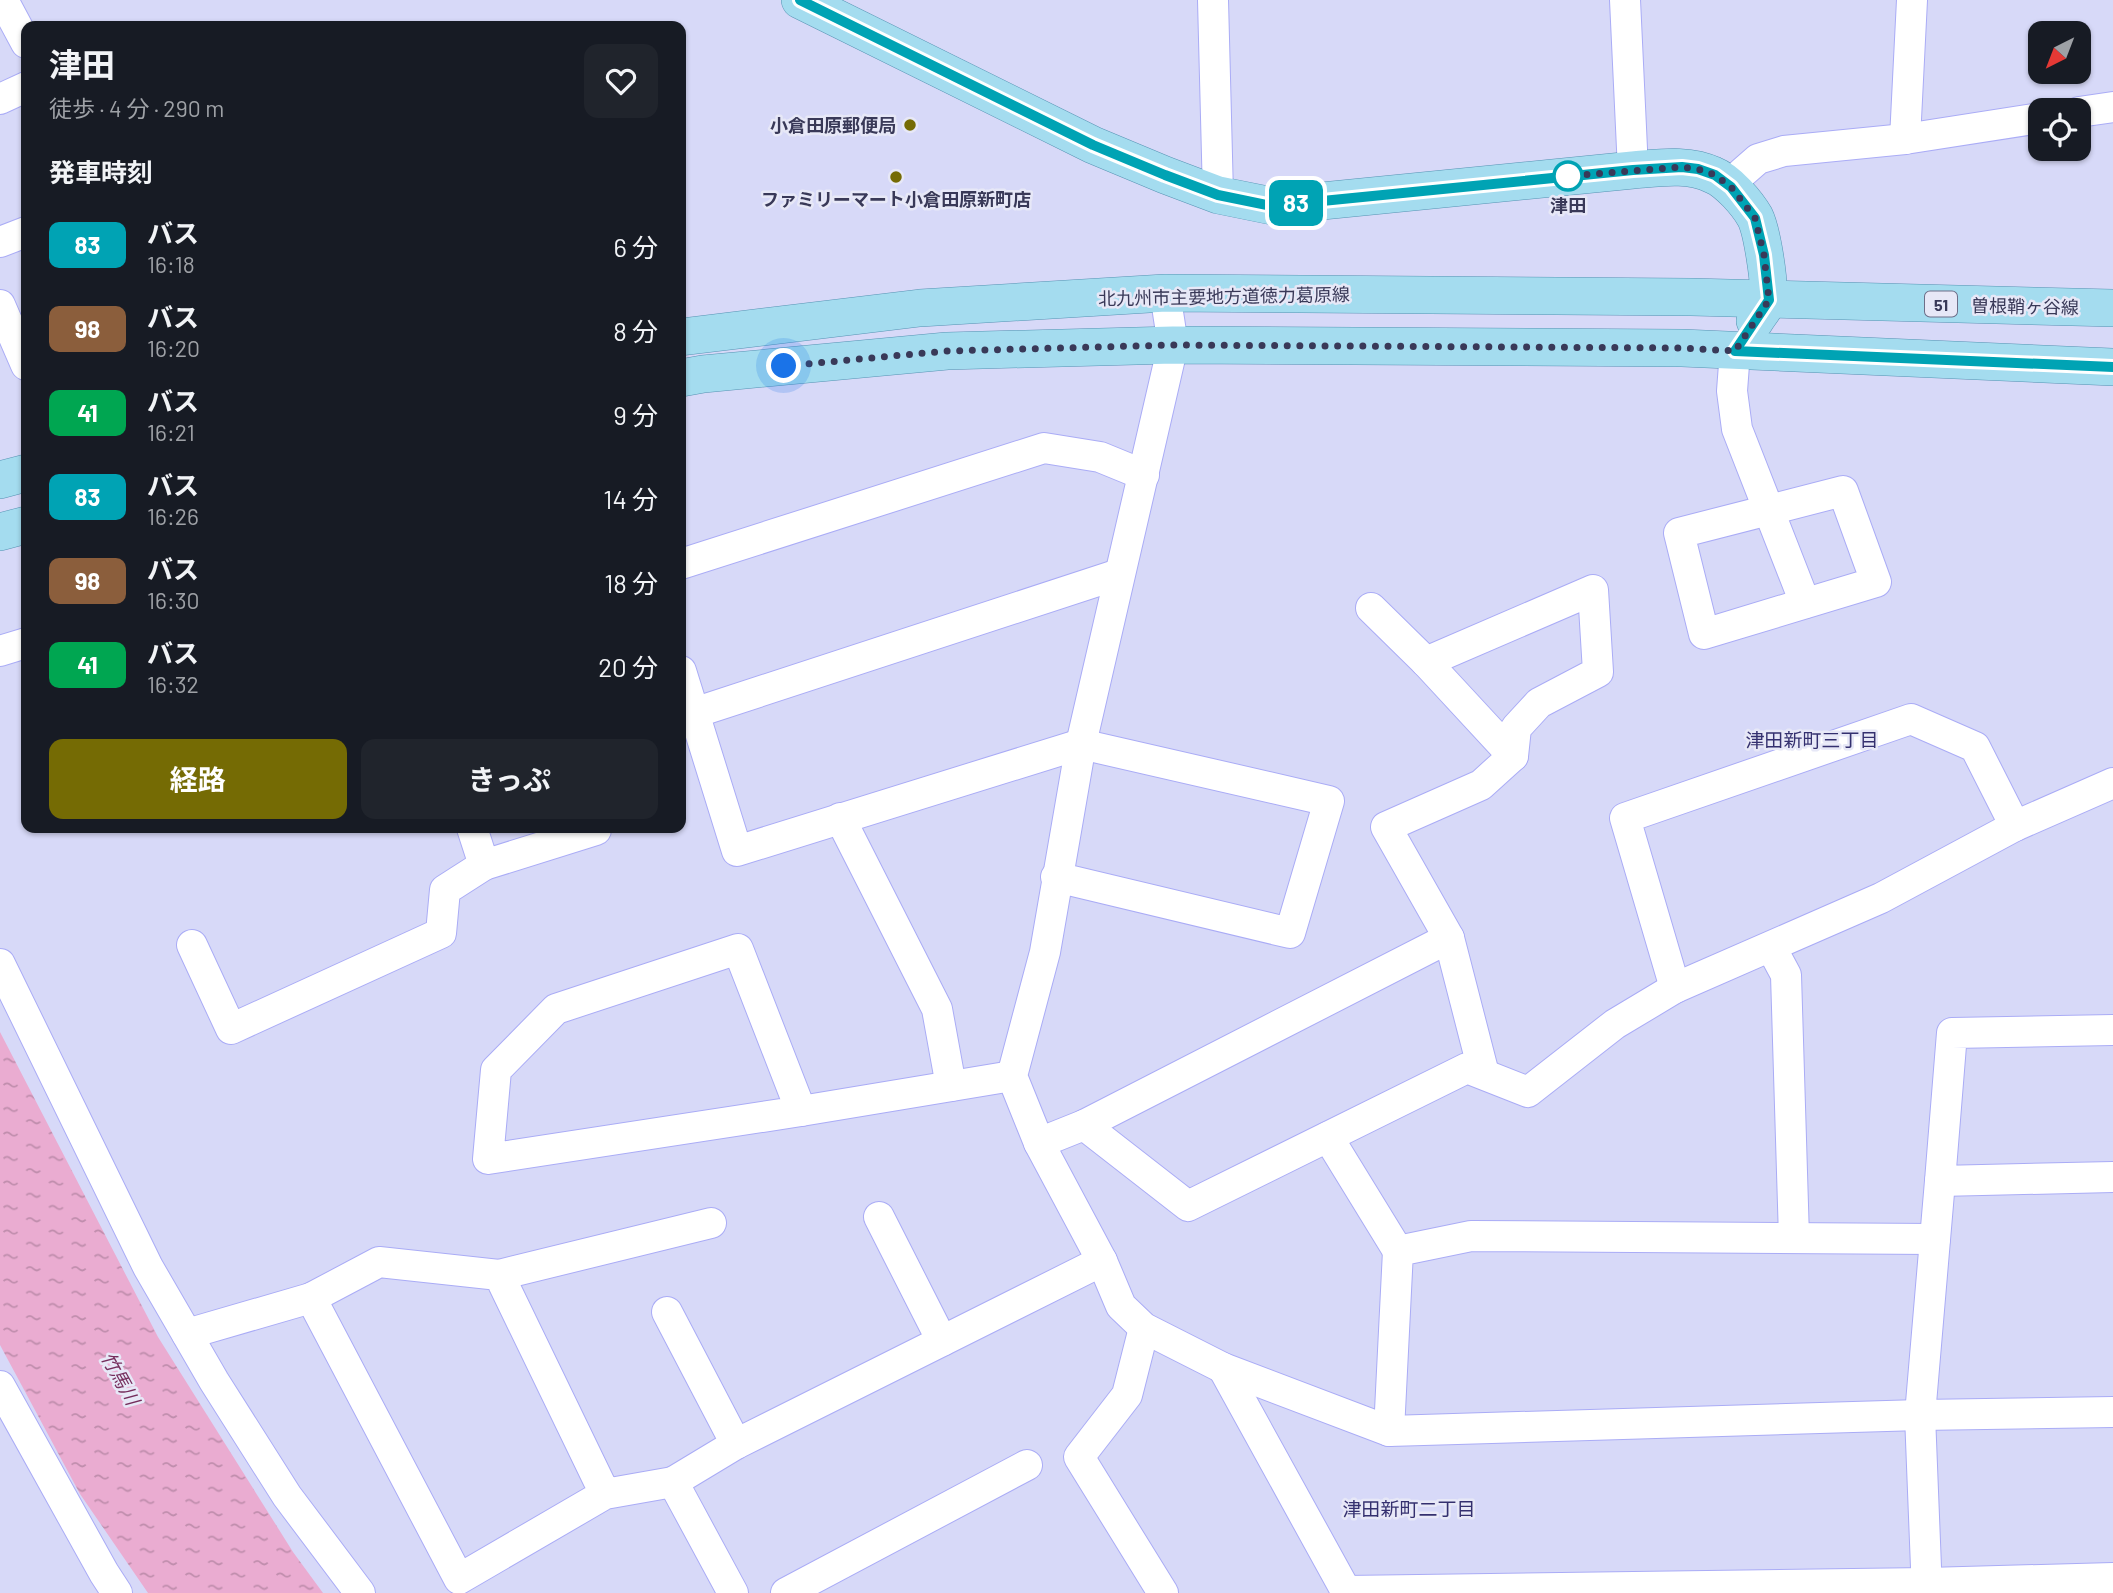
<!DOCTYPE html>
<html lang="ja">
<meta charset="utf-8">
<style>
:root{--surface:#171b24;--page:#20242c;--text:#f1f3f6;--muted:#9ea1a6;--accent:#756b04}
body{margin:0;font-family:Barlow,"Noto Sans JP",sans-serif;background:var(--page);color:var(--text);height:100vh;display:flex;flex-direction:column;font-size:26px;white-space:nowrap}
*{box-sizing:border-box;margin:0}
p{font-size:23px;color:var(--muted)}
.icon{flex:none;width:38px;height:38px;fill:none;stroke:currentColor;stroke-width:2;stroke-linecap:round;stroke-linejoin:round}
.map{position:relative;flex:1;overflow:hidden}
.panel{position:absolute;left:21px;top:21px;width:665px;height:812px;display:flex;flex-direction:column;background:var(--surface);border-radius:14px;box-shadow:0 2px 5px #0004}
.panel>*{flex:none}
.badge{padding:0 14px;border-radius:10px;font-size:24px;line-height:46px}
.needle{width:46px;rotate:222deg}
.controls{position:absolute;left:2028px;top:21px;display:grid;gap:14px}
.controls a{display:grid;place-items:center;width:63px;height:63px;border-radius:14px;background:var(--surface);box-shadow:0 2px 5px #0004;font-size:35px}
.you{position:absolute;width:35px;height:35px;margin:-18px;border:5px solid #fff;border-radius:50%;background:#1a73e8;box-shadow:0 0 0 10px #1a73e833}
.map>.badge{position:absolute;translate:-50% -50%;box-shadow:0 0 0 4px #fff}
h2{padding:0 28px;font-size:26px;line-height:63px}
.round{display:grid;place-items:center;flex:none;width:74px;height:74px;border-radius:14px;background:var(--page)}
.overview{display:flex;align-items:center;justify-content:space-between;height:119px;padding:0 28px}
h1{font-size:33px;font-weight:700;line-height:52px}
.primary-button{display:flex;gap:14px;margin-top:auto;padding:14px 28px}
.primary-button a{flex:1;height:80px;border-radius:14px;background:var(--accent);color:#fff;font-size:28px;font-weight:700;line-height:80px;text-align:center}
.primary-button a+a{background:var(--page);color:var(--text)}
ul{padding:0;list-style:none}
li{display:flex;align-items:center;gap:21px;height:84px;padding:0 28px}
li div{flex:1}
li b{display:block;font-size:26px}
li em{font-style:normal}
li .badge{min-width:77px;font-weight:700;text-align:center}
.map>svg:first-child{display:block}
.water{fill:url(#water-ripples)}
.lines{fill:none;stroke-linecap:round;stroke-linejoin:round}
.minor-casing{stroke:#aaacf6;stroke-width:32}
.major-casing{stroke:#5793b3;stroke-width:38}
.minor{stroke:#fff;stroke-width:30}
.major{stroke:#a4dcef;stroke-width:37}
.line-casing{stroke:#fff;stroke-width:16}
.line{stroke:#00a3b4;stroke-width:10}
.walk{stroke:#393958;stroke-width:7;stroke-dasharray:0 12.6}
.poi-dot{fill:#756b04;stroke:#e7e8f7;stroke-width:2.5}
.stop-dot{fill:#fff;stroke:#00a3b4;stroke-width:3.5}
.labels{text-anchor:middle;dominant-baseline:central;stroke-width:5;stroke-linejoin:round;paint-order:stroke}
.shield{fill:#e7e8f7;stroke:#6d6e88;stroke-width:2}
.shield-label{font-size:16px;font-weight:bold;fill:#393958}
.poi-label{font-size:18px;font-weight:bold;fill:#393958;stroke:#e7e8f7;text-anchor:end}
.stop-label{font-size:18px;font-weight:bold;fill:#393958;stroke:#e7e8f7}
.street-label{font-size:18px;fill:#393958;stroke:#e7e8f7}
.neighbourhood-label{font-size:19px;fill:#34306f;stroke:#e7e8f7}
.water-label{font-size:19px;font-style:italic;fill:#752d5c;stroke:#e7e8f7}
</style>
<div class="map">
<svg width="2113" height="1593" viewBox="0 0 2113 1593">
<defs>
<pattern id="water-ripples" width="26" height="14" patternUnits="userSpaceOnUse" patternTransform="scale(1.75)"><rect width="26" height="14" fill="#eaacd1"/><path d="M2 4q2-2 4 0t4 0M15 11q2-2 4 0t4 0" fill="none" stroke="#bf8dac"/></pattern>
</defs>
<rect width="100%" height="100%" fill="#d7d9f8"/>
<polygon class="water" points="0,1032 158,1337 293,1552 323,1593 148,1593 80,1494 0,1345"/>
<g class="lines">
<g class="minor-casing">
<g id="minor">
<polyline points="3,0 26,43"/>
<polyline points="1213,0 1218,195"/>
<polyline points="1625,0 1633,170"/>
<polyline points="0,99 26,87"/>
<polyline points="2079,112 2113,107"/>
<polyline points="1905,139 1912,0"/>
<polyline points="1732,187 1742,173 1758,159 1784,151 1905,139 2040,118"/>
<polyline points="0,242 26,232"/>
<polyline points="1165,293 1173,345 1081,744 1045,952 1012,1076 1039,1143 1102,1261 1121,1306 1144,1328 1223,1368 1389,1431 1920,1415 2113,1412"/>
<polyline points="0,305 26,365"/>
<polyline points="1735,351 1732,391 1737,429 1805,603"/>
<polygon points="1843,491 1876,582 1704,634 1679,533"/>
<polyline points="681,564 1044,448 1100,457 1144,475"/>
<polyline points="1371,608 1426,662 1513,756 1481,785 1386,827 1449,938 1484,1074"/>
<polyline points="0,651 26,643"/>
<polyline points="1426,662 1593,590 1598,672 1539,703 1516,728 1513,756"/>
<polyline points="681,671 737,851 1081,744 1329,801 1290,933 1056,877"/>
<polyline points="694,713 1119,574"/>
<polyline points="840,818 937,1009 951,1086"/>
<polyline points="472,828 484,865 596,830 596,828"/>
<polyline points="192,945 231,1029 441,933 445,890 484,865"/>
<polyline points="1771,947 1786,975 1794,1238"/>
<polygon points="738,949 801,1111 488,1159 496,1070 556,1009"/>
<polyline points="0,964 148,1267 214,1381 287,1496 360,1593"/>
<polyline points="1675,988 1625,818 1911,719 1975,747 2015,826"/>
<polyline points="2113,1030 1952,1033 1940,1181 2113,1177"/>
<polyline points="801,1111 1012,1076"/>
<polyline points="1084,1125 1449,938"/>
<polyline points="1328,1137 1398,1251"/>
<polyline points="1039,1143 1084,1125 1188,1206 1467,1068 1528,1092 1615,1024 1675,988 1881,898 2015,826 2113,783"/>
<polyline points="879,1217 942,1341"/>
<polyline points="499,1275 711,1223"/>
<polyline points="667,1312 736,1444"/>
<polyline points="1144,1328 1127,1395 1079,1457 1163,1593"/>
<polyline points="187,1334 311,1298"/>
<polyline points="1223,1368 1347,1593"/>
<polyline points="0,1386 104,1573 117,1593"/>
<polyline points="1389,1431 1398,1251 1471,1236 1935,1239"/>
<polyline points="605,1494 499,1275 379,1262 311,1298 459,1579 605,1494 673,1482"/>
<polyline points="1346,1591 1927,1583 2113,1578"/>
<polyline points="733,1593 673,1482 736,1444 1102,1261"/>
<polyline points="786,1593 1027,1465"/>
<polyline points="1927,1593 1920,1415 1940,1181"/>
</g>
</g>
<g class="major-casing">
<g id="major">
<path d="M800 0 1093 145 1165 175 1218 195 1272 206 1633 170C1659 168 1688 163 1713 175 1728 181 1747 203 1755 217 1762 231 1770 282 1768 297 1768 305 1759 314 1755 321"/>
<polyline points="681,337 920,308 1165,293 1691,297 2113,308"/>
<polyline points="681,378 703,374 947,351 1173,345 1682,348 2113,367"/>
<polyline points="0,480 26,473"/>
<polyline points="0,532 26,525"/>
</g>
</g>
<use href="#minor" class="minor"/>
<use href="#major" class="major"/>
</g>
<g class="lines">
<g class="line-casing">
<polyline id="line" points="800,0 1093,145 1165,175 1218,195 1272,206 1633,170 1682,167 1698,169 1715,175 1731,187 1755,218 1764,255 1769,300 1735,351 2113,367"/>
</g>
<use href="#line" class="line"/>
<polyline class="walk" points="784,366 947,351 1173,345 1682,348 1735,351 1769,300 1764,255 1755,218 1731,187 1715,175 1698,169 1682,167 1568,176"/>
</g>
<g class="poi-dot">
<circle cx="910" cy="125" r="7"/>
<circle cx="896" cy="177" r="7"/>
</g>
<circle class="stop-dot" cx="1568" cy="176" r="14"/>
<g class="labels">
<rect class="shield" x="1925" y="291.5" width="32" height="25" rx="5"/>
<g class="shield-label">
<text x="1941" y="304">51</text>
</g>
<g class="poi-label">
<text x="896" y="125">小倉田原郵便局</text>
<text x="896" y="199" text-anchor="middle">ファミリーマート小倉田原新町店</text>
</g>
<g class="stop-label">
<text x="1568" y="205">津田</text>
</g>
<g class="street-label">
<text transform="translate(1224 296) rotate(-1)">北九州市主要地方道徳力葛原線</text>
<text transform="translate(2025 306) rotate(1)">曽根鞘ヶ谷線</text>
</g>
<g class="neighbourhood-label">
<text x="1812" y="739">津田新町三丁目</text>
<text x="1409" y="1508">津田新町二丁目</text>
</g>
<g class="water-label">
<text transform="translate(121 1378) rotate(61)">竹馬川</text>
</g>
</g>
</svg>
<div class="controls">
<a><svg class="needle" viewBox="-14 -14 28 28"><path d="M0-13l5 13h-10z" fill="#e53935"/><path d="M0 13l5-13h-10z" fill="#9ea1a6"/></svg></a>
<a><svg class="icon" aria-label="locate" viewBox="0 0 24 24"><circle cx="12" cy="12" r="6"/><path d="M12 2v4M12 18v4M2 12h4M18 12h4"/></svg></a>
</div>
<div class="you" style="left:784px;top:366px"></div>
<b class="badge" style="left:1296px;top:203px;background:#00a3b4;color:#fff">83</b>
<section class="panel">
<div class="overview"><div><h1>津田</h1><p>徒歩 · 4 分 · 290 m</p></div><a class="round"><svg class="icon" aria-label="heart" viewBox="0 0 24 24"><path d="M12 20l-8-8c-3-5 5-10 8-4 3-6 11-1 8 4z"/></svg></a></div>
<h2>発車時刻</h2>
<ul>
<li><span class="badge" style="background:#00a3b4;color:#fff">83</span><div><b>バス</b><p>16:18</p></div><em>6 分</em></li>
<li><span class="badge" style="background:#8b5e3c;color:#fff">98</span><div><b>バス</b><p>16:20</p></div><em>8 分</em></li>
<li><span class="badge" style="background:#00a651;color:#fff">41</span><div><b>バス</b><p>16:21</p></div><em>9 分</em></li>
<li><span class="badge" style="background:#00a3b4;color:#fff">83</span><div><b>バス</b><p>16:26</p></div><em>14 分</em></li>
<li><span class="badge" style="background:#8b5e3c;color:#fff">98</span><div><b>バス</b><p>16:30</p></div><em>18 分</em></li>
<li><span class="badge" style="background:#00a651;color:#fff">41</span><div><b>バス</b><p>16:32</p></div><em>20 分</em></li>
</ul>
<div class="primary-button"><a>経路</a><a>きっぷ</a></div>
</section>
</div>
